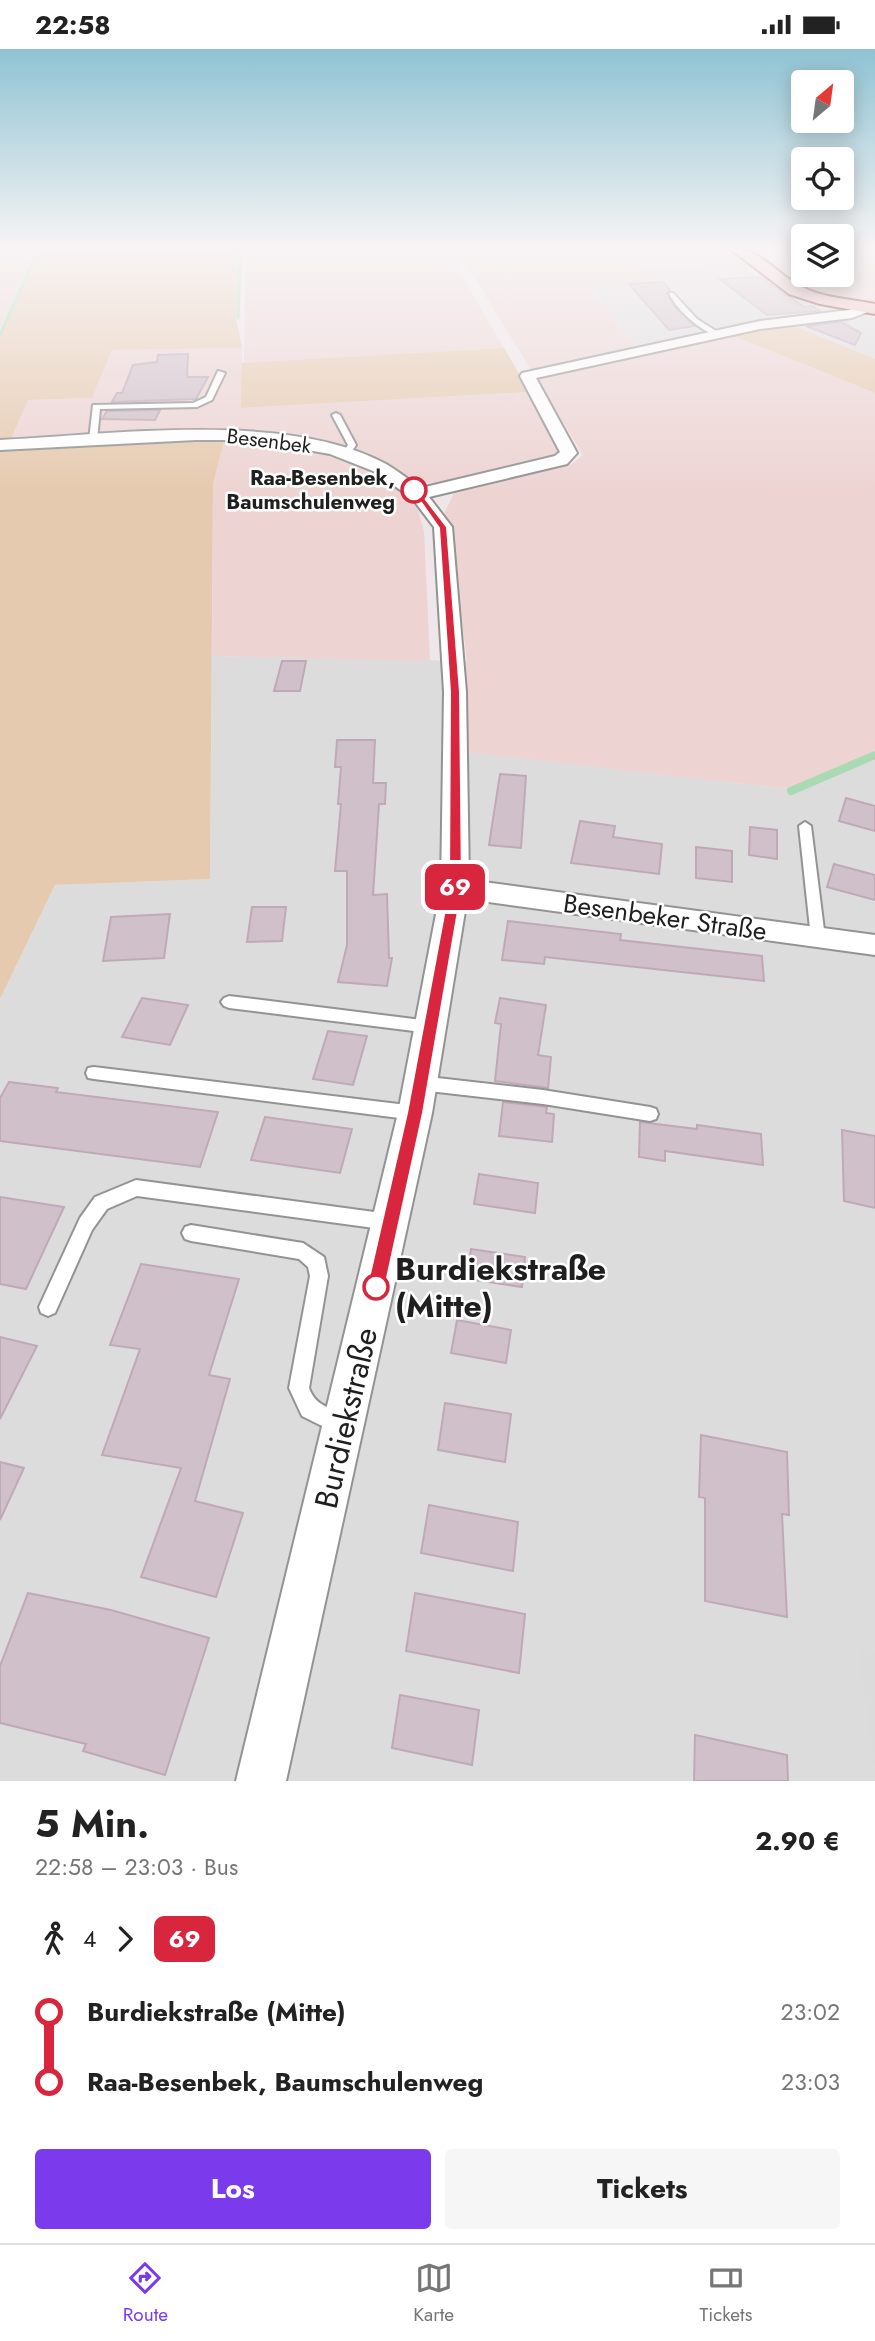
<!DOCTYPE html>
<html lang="de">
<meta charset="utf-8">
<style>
:root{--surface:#fff;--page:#f6f6f6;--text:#222;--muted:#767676;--line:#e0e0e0;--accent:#7c3aed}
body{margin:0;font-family:Jost,sans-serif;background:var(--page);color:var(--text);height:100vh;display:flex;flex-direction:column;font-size:26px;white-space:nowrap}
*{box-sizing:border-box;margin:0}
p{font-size:23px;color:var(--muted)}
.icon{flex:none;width:38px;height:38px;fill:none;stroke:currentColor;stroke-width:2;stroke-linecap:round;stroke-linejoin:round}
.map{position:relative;height:1732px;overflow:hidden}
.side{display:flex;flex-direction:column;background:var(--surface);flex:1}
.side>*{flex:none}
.badge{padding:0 14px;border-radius:10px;font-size:24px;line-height:46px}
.needle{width:46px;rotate:29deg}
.fabs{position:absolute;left:791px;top:21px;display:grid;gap:14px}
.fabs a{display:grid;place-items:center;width:63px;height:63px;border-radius:7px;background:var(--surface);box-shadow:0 4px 18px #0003;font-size:35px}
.map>.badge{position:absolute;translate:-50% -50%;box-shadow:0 0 0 4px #fff}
.legs{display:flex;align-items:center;gap:10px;height:77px;padding:0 35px;font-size:23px}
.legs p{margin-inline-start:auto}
.head{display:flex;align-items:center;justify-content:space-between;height:119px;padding:0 35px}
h1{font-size:38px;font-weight:700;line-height:52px}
.primary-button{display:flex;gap:14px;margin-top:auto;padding:14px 35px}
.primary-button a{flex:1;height:80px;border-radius:7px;background:var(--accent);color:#fff;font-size:28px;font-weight:700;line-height:80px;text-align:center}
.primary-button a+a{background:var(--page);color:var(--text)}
ul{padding:0 35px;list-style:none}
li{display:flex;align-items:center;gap:24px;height:70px;font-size:26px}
li i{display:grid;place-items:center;width:10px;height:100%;margin:0 9px;background:currentColor}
li i::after{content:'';width:18px;height:18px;margin:-9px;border:5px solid;border-radius:50%;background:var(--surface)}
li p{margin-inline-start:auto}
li:first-child i{background:linear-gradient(#0000 50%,currentColor 0)}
li:last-child i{background:linear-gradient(currentColor 50%,#0000 0)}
.status{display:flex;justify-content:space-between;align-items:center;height:49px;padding:0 35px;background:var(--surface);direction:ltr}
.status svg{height:19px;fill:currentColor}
.menu{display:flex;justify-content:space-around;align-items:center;height:98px;border-top:2px solid var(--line);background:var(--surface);font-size:19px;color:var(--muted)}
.menu a{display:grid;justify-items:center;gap:4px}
.menu .on{color:var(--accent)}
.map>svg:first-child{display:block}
.residential{fill:#dddcdd}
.farmland{fill:#edd4d3}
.grass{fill:#e6caaf}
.parking{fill:#dbdbdb}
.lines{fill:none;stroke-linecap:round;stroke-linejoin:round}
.stream-far1{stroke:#a9dab3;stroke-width:3.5}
.stream{stroke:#a9dab3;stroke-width:8}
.building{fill:#cfc0c9;stroke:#c0a9b7;stroke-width:2}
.service-casing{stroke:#939393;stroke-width:4}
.minor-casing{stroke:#939393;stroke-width:4}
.secondary-casing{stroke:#71140c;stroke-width:4}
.service{fill:#fff;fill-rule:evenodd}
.minor{fill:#fff;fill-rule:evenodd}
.secondary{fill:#f6bfbe;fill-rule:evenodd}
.line-1{fill:#d7263d;stroke:#fff;stroke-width:2}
.stop-1-dot{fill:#fff;stroke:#d7263d;stroke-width:3.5}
.labels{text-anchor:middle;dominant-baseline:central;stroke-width:5;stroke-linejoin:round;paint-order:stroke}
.far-street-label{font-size:21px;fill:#1f1f1f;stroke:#fff}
.far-stop-label{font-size:21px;font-weight:bold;fill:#1f1f1f;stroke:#fff;text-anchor:end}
.street-label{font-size:26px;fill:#1f1f1f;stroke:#fff}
.near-stop-label{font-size:32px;font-weight:bold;fill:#1f1f1f;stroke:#fff;text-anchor:start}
.near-street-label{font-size:32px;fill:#1f1f1f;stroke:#fff}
</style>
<div class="status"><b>22:58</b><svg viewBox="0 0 49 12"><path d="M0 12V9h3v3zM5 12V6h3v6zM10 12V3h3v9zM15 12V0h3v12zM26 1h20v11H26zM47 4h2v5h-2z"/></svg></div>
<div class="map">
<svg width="875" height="1732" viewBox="0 0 875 1732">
<rect width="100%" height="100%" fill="#efe6e9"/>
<g class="residential">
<polygon points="750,213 787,240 854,261 638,300 584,234 657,231 648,219"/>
<polygon points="875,262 875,310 789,275"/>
<polygon points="212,607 467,612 466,702 788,740 875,702 875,1732 0,1732 0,950 55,836 210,830"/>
</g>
<g class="farmland">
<polygon points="0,199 37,199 0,280"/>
<polygon points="246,199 446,199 504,299 244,314"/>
<polygon points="456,199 630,199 658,231 584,235 638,300 533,324"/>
<polygon points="634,199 731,199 750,213 652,218"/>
<polygon points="750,199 803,199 803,226 842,226 842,199 875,199 875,258 828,248 805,240"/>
<polygon points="729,285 875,344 875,702 788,740 466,703 467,612 450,477 444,465 454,444 572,415 583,406 536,329"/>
<polygon points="242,299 242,359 530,343 564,403 555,410 443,434 419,433 363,404 330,395 248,382 10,392 28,351 92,349 112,301"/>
<polygon points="225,388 330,404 372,421 405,444 418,461 424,483 430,612 212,607 213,435"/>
</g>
<g class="grass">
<polygon points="40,199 238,199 236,269 242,299 112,301 92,349 28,351 10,392 0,393 0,289"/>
<polygon points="789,275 875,310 875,344 729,285"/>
<polygon points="504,299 530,343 241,359 242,314"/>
<polygon points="225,388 213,435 210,830 55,836 0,950 0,399"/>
</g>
<polygon class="parking" points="858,1599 875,1601 875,1714 874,1714"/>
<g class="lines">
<g class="stream-far1">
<polyline points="238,269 240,199"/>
<polyline points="0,286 39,199"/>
</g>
<polyline class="stream" points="791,742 875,706"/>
</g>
<g class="building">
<polygon points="760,228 804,258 812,257 820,262 767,266 720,230"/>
<polygon points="663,233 670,241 667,245 675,258 694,277 669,281 629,235"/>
<polygon points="841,273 861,284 855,296 806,277"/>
<polygon points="188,305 187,328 208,328 196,350 112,353 117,344 122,344 133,316 157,313 158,306"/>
<polygon points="160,361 155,371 102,370 107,362"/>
<polygon points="282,612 306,612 300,642 274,642"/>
<polygon points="337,691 375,691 373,734 386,734 385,755 379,755 373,846 387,845 389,909 392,909 387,937 338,933 347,896 347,822 335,822 341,755 338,755 341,718 335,718"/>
<polygon points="500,725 526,727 521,799 489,796"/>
<polygon points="846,749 875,757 875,782 839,772"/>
<polygon points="580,772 615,777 613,788 662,795 659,825 571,814"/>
<polygon points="750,778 777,781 777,810 749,806"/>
<polygon points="696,798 732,802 732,833 696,829"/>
<polygon points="834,815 875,826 875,851 827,838"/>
<polygon points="252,858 286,858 282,892 247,893"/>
<polygon points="170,865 164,909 103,912 111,868"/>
<polygon points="508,872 621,885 620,891 762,907 764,932 545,908 544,915 502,911"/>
<polygon points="142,949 188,956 170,996 122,988"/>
<polygon points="500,949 546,956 538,1006 551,1008 548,1039 495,1032 501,975 495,974"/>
<polygon points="328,982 367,987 353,1036 313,1030"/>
<polygon points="9,1033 58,1039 56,1043 218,1063 200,1118 0,1092 0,1049"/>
<polygon points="503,1053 547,1058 546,1064 554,1065 552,1093 499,1087"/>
<polygon points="265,1068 352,1080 340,1124 251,1111"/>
<polygon points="640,1073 697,1080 697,1076 761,1085 763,1116 665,1102 665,1112 639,1108"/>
<polygon points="842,1081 875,1087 875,1159 844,1152"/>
<polygon points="479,1125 538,1134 535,1164 474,1155"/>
<polygon points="0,1148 64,1158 26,1240 0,1235"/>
<polygon points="471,1200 525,1208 522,1238 467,1230"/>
<polygon points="141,1215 239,1230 209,1326 230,1330 195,1452 243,1464 216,1548 141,1528 181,1419 102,1406 140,1300 110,1296"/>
<polygon points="457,1271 511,1281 506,1314 451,1304"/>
<polygon points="0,1288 37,1297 0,1370"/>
<polygon points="445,1354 511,1365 505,1413 438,1401"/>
<polygon points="701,1386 787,1403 789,1466 782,1465 787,1568 705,1552 705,1449 699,1448"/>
<polygon points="0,1413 24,1419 0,1471"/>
<polygon points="429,1456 518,1473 513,1522 421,1504"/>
<polygon points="28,1544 111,1561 209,1589 165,1726 83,1702 86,1695 0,1674 0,1617"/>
<polygon points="415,1544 525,1565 519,1624 406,1602"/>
<polygon points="400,1646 479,1661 472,1716 392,1699"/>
<polygon points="695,1686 787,1706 788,1732 694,1732"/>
</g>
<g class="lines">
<g class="service-casing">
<g id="service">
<path d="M669 244H673L697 270 719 284V286C702 285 675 259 669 244Z"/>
<polygon points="218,322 225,324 212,351 197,358 100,360 97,391 93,393 89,391 93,356 193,354 206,348"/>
<polygon points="336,364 340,366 356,396 349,407 342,405 348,396 332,366"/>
<polygon points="805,773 811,777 825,889 818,894 811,889 799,777"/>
<polygon points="229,947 430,972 435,974 438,978 435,982 430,984 229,959 224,957 221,953 224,949"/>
<polygon points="94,1018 415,1057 421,1059 423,1064 421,1069 415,1071 94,1030 88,1029 86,1024 88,1019"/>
<polygon points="420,1027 543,1041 650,1058 656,1060 658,1065 656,1070 650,1072 543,1055 420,1041 414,1039 412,1034 414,1029"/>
<polygon points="136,1131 389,1165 395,1167 398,1173 395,1179 389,1181 137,1147 107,1160 92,1181 55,1264 48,1267 41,1264 39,1258 80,1169 95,1148"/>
<path d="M191 1176 303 1194 324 1208 328 1227 309 1339C316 1359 333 1359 350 1366L353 1373 350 1380 343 1383 320 1376 302 1367 289 1339 310 1227 308 1218 299 1210 191 1192 185 1190 182 1184 185 1178Z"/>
</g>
</g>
<g class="minor-casing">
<path id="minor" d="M866 255 870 256V262L852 269 760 280 536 329 577 404 567 415 429 448 452 478 466 643 469 831 875 886V906L467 850 432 1064 286 1732H236L398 1064 441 839 444 643 434 478 412 449 373 422 330 405 285 397 245 391H196L0 401V391C110 386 287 361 386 415 398 422 409 431 421 439L555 407 560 403 520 327 522 324 760 272 849 261Z"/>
</g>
<g class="secondary-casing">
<path id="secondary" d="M729 199C761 199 774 223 800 237 822 249 851 250 875 255V265L820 255 789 245Z"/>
</g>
<use href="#service" class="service"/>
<use href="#minor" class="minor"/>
<use href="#secondary" class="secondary"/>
</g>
<linearGradient id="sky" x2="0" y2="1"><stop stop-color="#8fc3d3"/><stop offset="0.45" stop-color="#f8f4f5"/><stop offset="1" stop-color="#f8f4f5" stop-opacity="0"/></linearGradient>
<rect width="875" height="442" fill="url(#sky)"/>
<polygon class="line-1" points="411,439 417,439 447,478 460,643 462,839 423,1064 385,1238 382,1244 376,1247 370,1244 367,1238 407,1064 449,839 450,643 439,479"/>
<g class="stop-1-dot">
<circle cx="414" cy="441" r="12"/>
<circle cx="376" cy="1238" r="12"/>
</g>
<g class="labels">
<g class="far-street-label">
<text transform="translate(269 392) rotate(7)">Besenbek</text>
</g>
<g class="far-stop-label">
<text x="395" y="429">Raa-Besenbek,<tspan x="395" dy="24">Baumschulenweg</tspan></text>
</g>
<g class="street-label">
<text transform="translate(665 868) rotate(8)">Besenbeker Straße</text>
</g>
<g class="near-stop-label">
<text x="395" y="1220">Burdiekstraße<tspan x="395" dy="37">(Mitte)</tspan></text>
</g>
<g class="near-street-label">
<text transform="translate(346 1369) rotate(-77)">Burdiekstraße</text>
</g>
</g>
</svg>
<div class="fabs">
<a><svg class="needle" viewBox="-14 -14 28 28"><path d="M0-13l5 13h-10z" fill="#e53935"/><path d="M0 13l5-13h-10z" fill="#767676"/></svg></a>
<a><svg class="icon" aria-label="locate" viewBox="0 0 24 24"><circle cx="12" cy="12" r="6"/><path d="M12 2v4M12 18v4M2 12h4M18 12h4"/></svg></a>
<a><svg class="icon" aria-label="layers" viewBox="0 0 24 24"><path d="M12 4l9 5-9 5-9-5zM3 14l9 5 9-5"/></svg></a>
</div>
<b class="badge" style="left:455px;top:838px;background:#d7263d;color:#fff">69</b>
</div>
<section class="side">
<div class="head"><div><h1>5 Min.</h1><p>22:58 – 23:03 · Bus</p></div><b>2.90 €</b></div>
<div class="legs"><svg class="icon" aria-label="walk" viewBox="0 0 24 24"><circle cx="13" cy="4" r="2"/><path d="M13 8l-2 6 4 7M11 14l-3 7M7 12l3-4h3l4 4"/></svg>4<svg class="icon" aria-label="forward" viewBox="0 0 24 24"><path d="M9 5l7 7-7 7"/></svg><b class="badge" style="background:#d7263d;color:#fff">69</b></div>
<ul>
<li><i style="color:#d7263d"></i><b>Burdiekstraße (Mitte)</b><p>23:02</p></li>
<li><i style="color:#d7263d"></i><b>Raa-Besenbek, Baumschulenweg</b><p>23:03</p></li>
</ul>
<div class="primary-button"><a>Los</a><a>Tickets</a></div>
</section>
<nav class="menu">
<a class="on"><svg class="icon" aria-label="directions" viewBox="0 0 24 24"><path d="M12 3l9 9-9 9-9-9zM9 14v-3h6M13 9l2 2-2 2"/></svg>Route</a>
<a><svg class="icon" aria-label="map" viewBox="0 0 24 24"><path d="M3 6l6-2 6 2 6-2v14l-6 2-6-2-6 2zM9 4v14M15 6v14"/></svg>Karte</a>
<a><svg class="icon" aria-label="tickets" viewBox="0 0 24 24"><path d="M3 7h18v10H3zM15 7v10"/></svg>Tickets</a>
</nav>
